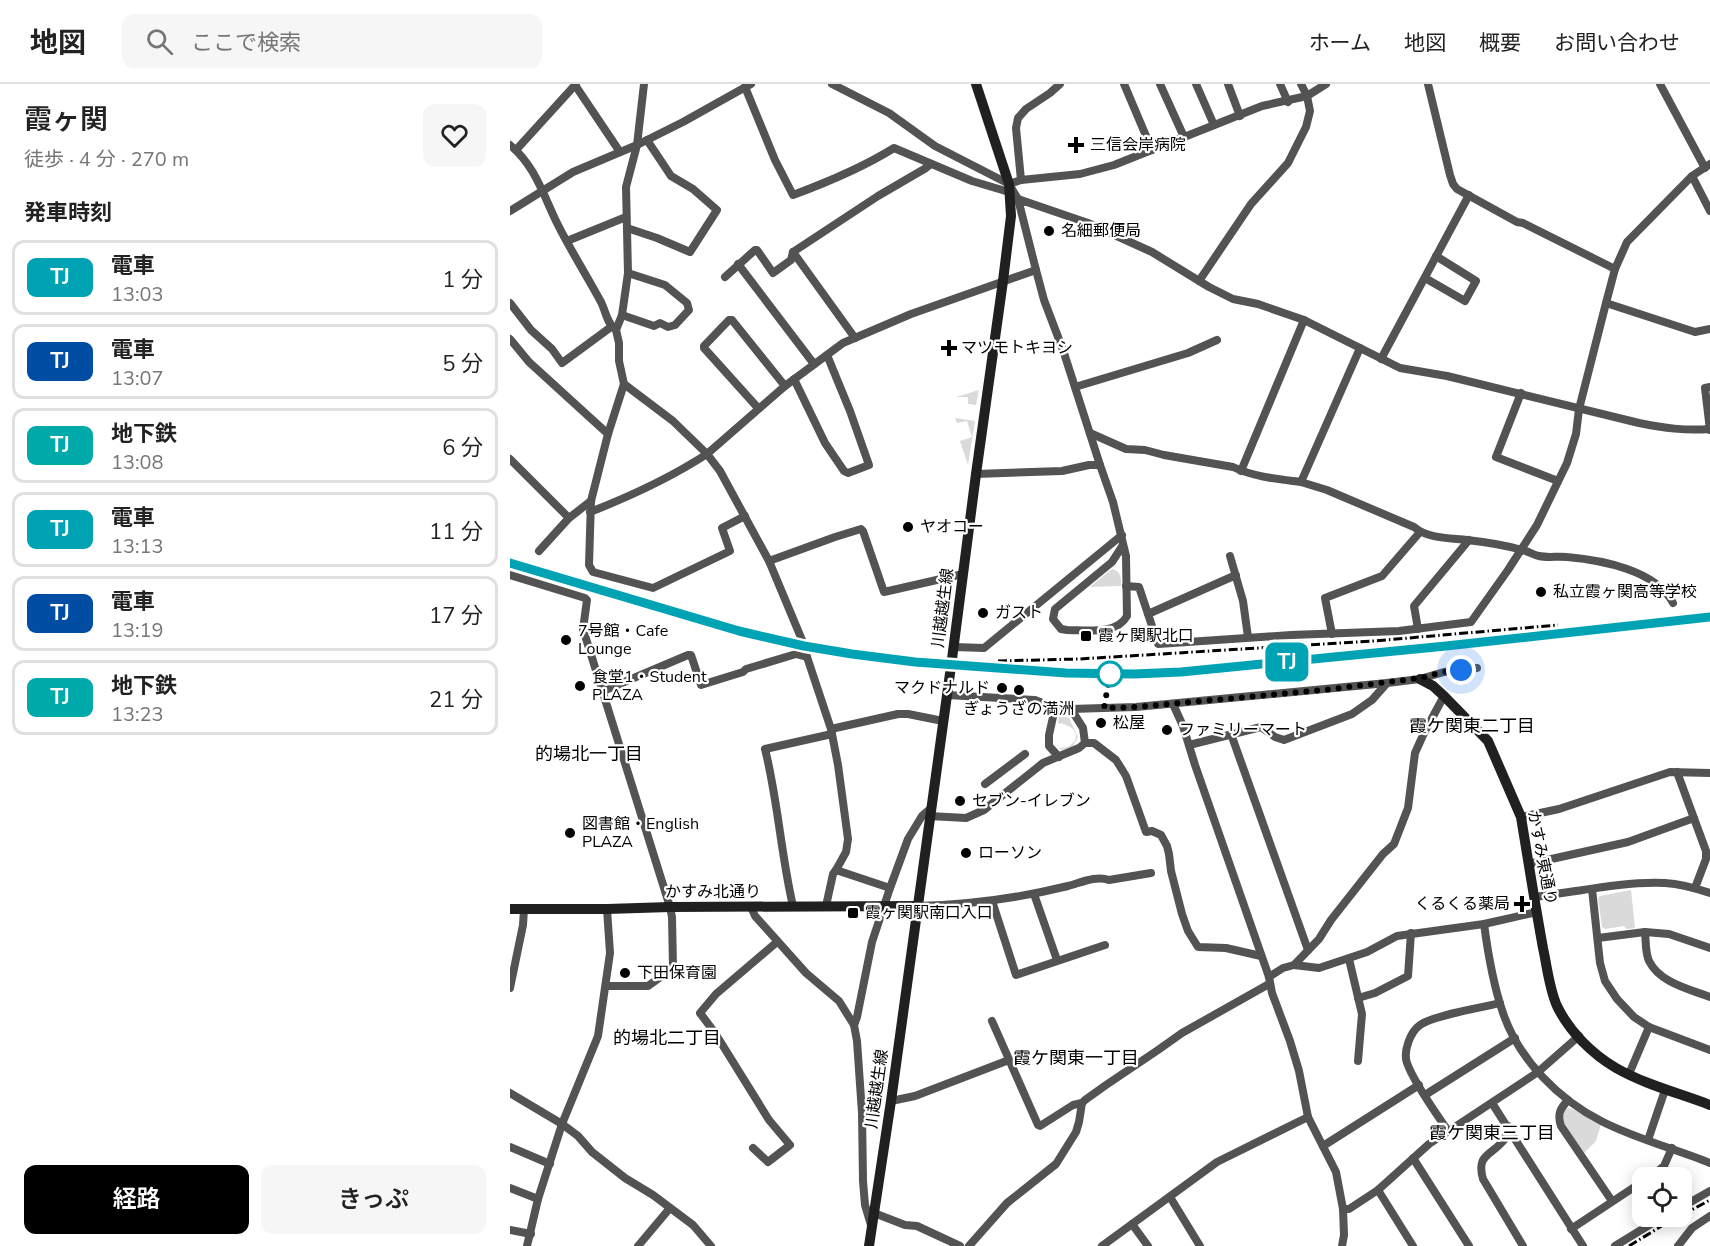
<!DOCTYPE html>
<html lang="ja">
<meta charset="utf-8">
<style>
:root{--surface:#fff;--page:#f6f6f6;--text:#222;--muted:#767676;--line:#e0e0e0;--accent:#000}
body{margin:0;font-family:"Nunito Sans","Noto Sans JP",sans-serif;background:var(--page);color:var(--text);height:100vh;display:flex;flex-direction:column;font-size:22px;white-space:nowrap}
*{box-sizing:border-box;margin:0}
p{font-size:20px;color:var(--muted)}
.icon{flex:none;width:33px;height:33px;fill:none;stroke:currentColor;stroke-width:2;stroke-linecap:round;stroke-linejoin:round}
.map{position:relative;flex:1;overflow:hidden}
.sheet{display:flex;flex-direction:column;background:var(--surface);width:510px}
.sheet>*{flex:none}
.badge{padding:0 12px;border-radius:9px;font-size:21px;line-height:39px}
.tools{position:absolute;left:1122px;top:1083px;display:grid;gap:12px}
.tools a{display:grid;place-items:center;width:60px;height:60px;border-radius:12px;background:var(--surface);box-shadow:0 3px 15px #0003;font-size:30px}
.you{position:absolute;width:30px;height:30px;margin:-15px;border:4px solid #fff;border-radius:50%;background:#1a73e8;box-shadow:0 0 0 9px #1a73e833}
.map>.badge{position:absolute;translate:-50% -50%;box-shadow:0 0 0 3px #fff}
h2{padding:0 24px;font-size:22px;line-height:54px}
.round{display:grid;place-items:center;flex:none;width:63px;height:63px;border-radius:12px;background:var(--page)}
.overview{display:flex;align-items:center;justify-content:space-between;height:102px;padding:0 24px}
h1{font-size:28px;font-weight:600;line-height:45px}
.primary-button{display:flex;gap:12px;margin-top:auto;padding:12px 24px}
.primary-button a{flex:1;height:69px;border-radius:12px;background:var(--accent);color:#fff;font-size:24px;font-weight:600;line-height:69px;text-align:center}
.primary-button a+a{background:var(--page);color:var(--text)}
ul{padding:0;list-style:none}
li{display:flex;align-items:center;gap:18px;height:75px;margin:0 12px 9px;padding:0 12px;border:3px solid var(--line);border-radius:12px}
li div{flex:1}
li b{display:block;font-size:22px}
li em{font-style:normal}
li .badge{min-width:66px;font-weight:700;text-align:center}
header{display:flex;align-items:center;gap:36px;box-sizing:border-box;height:84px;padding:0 30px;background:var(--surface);border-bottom:2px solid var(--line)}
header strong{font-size:28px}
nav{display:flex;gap:33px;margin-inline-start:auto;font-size:21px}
.search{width:420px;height:54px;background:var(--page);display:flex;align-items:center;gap:15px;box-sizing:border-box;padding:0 21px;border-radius:12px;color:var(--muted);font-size:22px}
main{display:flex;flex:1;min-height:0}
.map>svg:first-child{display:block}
.green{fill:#dadada}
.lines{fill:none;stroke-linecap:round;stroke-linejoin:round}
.street{stroke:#535353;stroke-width:8}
.secondary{stroke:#202020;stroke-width:10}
.rail{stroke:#000;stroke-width:3;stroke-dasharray:9 3 1.5 3;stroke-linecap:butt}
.line-casing{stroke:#fff;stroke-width:14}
.line{stroke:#00a3b4;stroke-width:9}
.walk{stroke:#000;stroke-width:6;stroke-dasharray:0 10.8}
.poi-dot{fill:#000;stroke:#fff;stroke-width:2}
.stop-dot{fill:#fff;stroke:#00a3b4;stroke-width:3}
.labels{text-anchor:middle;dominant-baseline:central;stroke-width:4.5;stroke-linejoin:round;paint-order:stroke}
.poi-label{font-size:16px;fill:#000;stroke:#fff;text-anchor:start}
.street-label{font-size:16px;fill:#000;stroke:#fff}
.neighbourhood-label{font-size:18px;fill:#000;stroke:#fff}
</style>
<header>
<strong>地図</strong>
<div class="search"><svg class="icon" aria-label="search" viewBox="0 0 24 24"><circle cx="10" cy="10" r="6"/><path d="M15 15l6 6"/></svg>ここで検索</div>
<nav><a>ホーム</a><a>地図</a><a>概要</a><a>お問い合わせ</a></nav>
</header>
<main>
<section class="sheet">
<div class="overview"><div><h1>霞ヶ関</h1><p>徒歩 · 4 分 · 270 m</p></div><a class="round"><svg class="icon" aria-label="heart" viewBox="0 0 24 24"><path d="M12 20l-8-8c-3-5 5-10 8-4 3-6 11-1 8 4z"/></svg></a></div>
<h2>発車時刻</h2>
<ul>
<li><span class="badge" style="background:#00a3b4;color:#fff">TJ</span><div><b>電車</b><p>13:03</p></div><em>1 分</em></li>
<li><span class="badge" style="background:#004da3;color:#fff">TJ</span><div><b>電車</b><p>13:07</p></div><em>5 分</em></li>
<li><span class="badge" style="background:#01aaaa;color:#fff">TJ</span><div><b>地下鉄</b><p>13:08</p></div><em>6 分</em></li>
<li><span class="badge" style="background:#00a3b4;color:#fff">TJ</span><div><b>電車</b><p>13:13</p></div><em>11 分</em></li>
<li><span class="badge" style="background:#004da3;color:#fff">TJ</span><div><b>電車</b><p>13:19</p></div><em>17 分</em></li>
<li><span class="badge" style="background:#01aaaa;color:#fff">TJ</span><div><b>地下鉄</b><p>13:23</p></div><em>21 分</em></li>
</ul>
<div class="primary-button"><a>経路</a><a>きっぷ</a></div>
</section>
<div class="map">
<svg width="1200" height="1162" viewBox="0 0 1200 1162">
<rect width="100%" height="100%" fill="#fff"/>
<g class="green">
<polygon points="469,306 466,321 458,320 458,313 446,313"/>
<polygon points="445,334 465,337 458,381 450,357 462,353 457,337 447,339"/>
<path d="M603 485C612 489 611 494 611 502L580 503 599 487Z"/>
<path d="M549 631 559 634 568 653 563 662 552 666 548 664C570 665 574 642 548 639Z"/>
<polygon points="1121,806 1125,844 1117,845 1114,842 1095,845 1092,843 1088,814 1090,812"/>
<path d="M1058 1024C1065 1024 1083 1036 1091 1040L1086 1057 1073 1070C1065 1057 1050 1042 1054 1026Z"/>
</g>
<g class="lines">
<g class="street">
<polyline points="134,0 127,61 116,103 118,189 112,231 106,246 109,259 109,277 114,300 98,350 81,417 79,481 83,488 143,504 220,467 212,444 235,432"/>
<polyline points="322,0 379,29 425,62 499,100 508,115"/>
<polyline points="614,0 642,66"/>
<polyline points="650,0 674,53"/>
<polyline points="686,0 704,41"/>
<polyline points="718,0 730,32"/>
<polyline points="770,0 778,18"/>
<polyline points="918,0 940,91 943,100 947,105 1007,138 1013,139 1105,185"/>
<polyline points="1150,0 1195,84"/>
<polyline points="65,1 110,68"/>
<path d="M235 3 265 76 283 111C318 98 352 84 384 64L462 97 499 108"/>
<path d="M0 61C25 81 34 113 48 141 61 167 77 192 91 218 96 228 97 240 106 246"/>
<polyline points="6,66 66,0"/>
<polyline points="1182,92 1200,127"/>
<polyline points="511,96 506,44 508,34 516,25 540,9 550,0"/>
<polyline points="499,100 511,96 570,90 604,81 752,22 797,12 816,0"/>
<polyline points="0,127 63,88 127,61 173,38 241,0"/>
<polyline points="117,144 147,154 180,168 207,126 183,105 161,92 137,56"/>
<polyline points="57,157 116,133"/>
<polyline points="283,168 368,112 416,84 421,80"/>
<polyline points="228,180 304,280"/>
<polyline points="526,186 534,216 553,266 590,381"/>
<polyline points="215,193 245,166 247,166 263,189 281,176 283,168 345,254"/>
<polyline points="915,194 955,217 966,197 926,172"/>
<polyline points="689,197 741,120 778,79 796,43 800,27 797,12 791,0"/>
<polyline points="0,219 21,246 42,265 52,279 101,243"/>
<polyline points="1096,219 1185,248 1200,245"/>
<polyline points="112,231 144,242 150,239 158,243 165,241 179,226 177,219 155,201 118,189"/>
<polyline points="0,255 19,278 98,350"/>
<path d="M850 264 791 398 817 406 904 443C918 455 940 454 957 456 975 458 995 461 1012 466 1018 467 1024 471 1029 472 1038 474 1048 472 1057 473 1091 476 1146 486 1163 519"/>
<polyline points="871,275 959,111"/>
<polyline points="284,295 315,359 334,387 338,389 359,381 340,327 317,271"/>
<polyline points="565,303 678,269 707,256"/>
<polyline points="1200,303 1195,304 1200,346"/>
<polyline points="1011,309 986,373 1048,397"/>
<polyline points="248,324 194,264 194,262 219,236 222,236 275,302"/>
<path d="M580 349 616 365 635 366 654 371 723 383C744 393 768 395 791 398"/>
<polyline points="0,375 59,434"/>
<polyline points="731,387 794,236"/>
<path d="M466 390 552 387 579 381H590L603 418 616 472 617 532C607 551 576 546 557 546L551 545 543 535 545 525 602 478 613 461"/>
<path d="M80 428C121 412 160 394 197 370L163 337 114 300"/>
<polyline points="29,467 59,434 81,417"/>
<polyline points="720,472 733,517 738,553"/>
<polyline points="259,477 292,556 297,573"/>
<path d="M453 490 374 508 353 447 351 445 325 453 259 477 210 387 197 370 275 302 333 259 401 230 526 186 508 115 578 139 642 168 699 203 723 215 748 220 794 236 890 284 937 292 1129 339C1154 344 1175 347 1200 345"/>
<polyline points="0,491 75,514 77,516 73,545 160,823 162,833 163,884 138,902 96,902"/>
<polyline points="616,502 629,503 648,560 781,551 889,547 961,538 998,486 1027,441 1057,379 1066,350 1069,325 1096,219 1105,185 1117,158 1182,92 1200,80"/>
<polyline points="638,530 726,491"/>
<polyline points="908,545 904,522 959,456"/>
<polyline points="822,550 815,514 872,492 910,448"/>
<polyline points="444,563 474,564 612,451"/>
<polyline points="93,607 178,571 181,571 191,601 233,588 236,585 286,570 297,573 321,645 328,681 338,755 336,768 326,786 380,804"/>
<polyline points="437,611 525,616 545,624 561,625 626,623 877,599 910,595 934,588 967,584"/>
<polyline points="663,620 673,642 685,681 759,893 762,909 780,957 789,987 798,1033 826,1088 833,1125 834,1151 832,1162"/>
<polyline points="545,624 539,651 539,662 549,673"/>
<polyline points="321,645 388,630 398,630 433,637"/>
<polyline points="721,650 798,866"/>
<polyline points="575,659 584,659 606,676 616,692 636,748 642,747 651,751 657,762 659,770 661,787 672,830 678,847 688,863 716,864 751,872"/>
<polyline points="679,661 751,643 765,653 774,656 842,630 862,616 877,599"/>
<polyline points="1167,688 1196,767 1196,775 1185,804"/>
<polyline points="475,700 515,670"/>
<polyline points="419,732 456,734 474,726 533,679 569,664 575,659 573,644 561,625"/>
<polyline points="1011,733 1049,725 1160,688 1200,689"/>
<polyline points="1019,780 1118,758 1184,734"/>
<polyline points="1082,805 1090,879 1095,897 1107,915 1124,933 1139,943 1200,966"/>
<polyline points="524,810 547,876"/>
<path d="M1025 813C1066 808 1113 797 1155 799 1170 800 1185 804 1200 809"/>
<polyline points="482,817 506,891 595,861"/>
<path d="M283 822C271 771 268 717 255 665L322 650"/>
<polyline points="316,822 323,790 326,786"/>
<path d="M407 822C458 821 509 814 558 802 570 799 586 791 599 796L641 789"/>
<polyline points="241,823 245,832 296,889 329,917 344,941"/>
<path d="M974 840C978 870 983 900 993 929 1009 976 1049 1016 1093 1038 1127 1055 1165 1065 1200 1079"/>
<path d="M1135 848C1136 857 1135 868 1139 877 1150 899 1179 905 1200 913"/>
<polyline points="1088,854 1135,848 1159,850 1200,864"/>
<polyline points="839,875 852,930 848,977"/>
<polyline points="784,881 809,884 857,868 887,852 974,840 1027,828"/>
<polyline points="759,893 773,884 784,881 809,855 821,836 873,770 884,760 898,724 905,669 914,649 934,612"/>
<polyline points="0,904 13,841 14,825"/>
<polyline points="848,914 865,909 898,892 901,849"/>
<polyline points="482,937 528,1041 530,1042 563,1021 572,1019 575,1016 596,1001 648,966 672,949 759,900"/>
<polyline points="1119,990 1139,943"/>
<polyline points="0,1009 52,1040 68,1052 82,1068 115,1094 143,1111 183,1141 201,1162"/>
<polyline points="915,1011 1005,954"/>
<path d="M1058 1016C1050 1025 1047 1030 1051 1042L1102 1117"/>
<polyline points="381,1017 405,1012 499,976"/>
<polyline points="982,1019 1073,1162"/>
<path d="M998 1042C997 1047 996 1053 994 1056 981 1072 966 1070 973 1095L1013 1162"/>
<path d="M938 1047C926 1029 904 999 897 979 893 968 900 948 910 941 924 931 971 924 990 919"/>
<polyline points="1138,1056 1155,1006"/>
<polyline points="813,1062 909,1001"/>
<polyline points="0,1063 40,1080"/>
<polyline points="243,1064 258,1078 280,1061 259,1036 205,949 190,929 206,910 267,858"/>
<polyline points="903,1074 959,1162"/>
<polyline points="1139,1094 1154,1082 1162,1064"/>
<polyline points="0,1104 28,1115"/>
<polyline points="868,1106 903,1162"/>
<polyline points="660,1113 690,1162"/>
<polyline points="1172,1123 1200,1107"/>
<polyline points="833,1125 839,1125 868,1106 919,1060 1028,988 1069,952"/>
<polyline points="364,1129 395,1141 407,1142 450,1162"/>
<polyline points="622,1140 638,1162"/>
<polyline points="361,1141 355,1121 353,1097 352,1029 347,957 344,941 347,933 362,858 380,804 398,755 412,732 420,725"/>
<polyline points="1061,1145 1132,1098"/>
<polyline points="0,1146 21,1150"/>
<polyline points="17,1162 28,1115 52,1040 88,952 100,869 97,825"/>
<polyline points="128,1162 160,1124"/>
<polyline points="459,1162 497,1119 546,1080 566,1048 569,1038 572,1019"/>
<polyline points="592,1162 707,1078 798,1033"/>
<polyline points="1105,1162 1154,1132"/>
<polyline points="1168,1162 1182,1144 1200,1132"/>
</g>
<g class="secondary">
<path d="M910 595 923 602 934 612 978 657 1011 733C1018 776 1025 820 1033 864 1037 882 1039 904 1047 922 1059 947 1082 970 1106 984 1136 1001 1169 1009 1200 1021"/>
<polyline points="0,825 97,825 160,823 407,822"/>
<polyline points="359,1162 381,1017 442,575 466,390 493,197 501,132 499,100 466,0"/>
</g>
<g class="rail">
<path d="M0 479C85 505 170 534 257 554 328 570 399 578 472 583 539 588 604 591 671 588L959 560 1200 533"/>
<polyline points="488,577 569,575 864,557 1048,541"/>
<polyline points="1172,1131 1200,1116"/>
<polyline points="1119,1162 1168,1132"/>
</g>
</g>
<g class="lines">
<g class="line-casing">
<polyline id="line" points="0,479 229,547 294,562 342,570 405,578 556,589 624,590 671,588 936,562 1200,533"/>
</g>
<use href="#line" class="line"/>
<polyline class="walk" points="600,590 594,624 626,623 814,606 910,594 934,588 951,586"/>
</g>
<g class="poi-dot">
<path d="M563 52h6v6h6v6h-6v6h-6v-6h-6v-6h6z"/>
<circle cx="539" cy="147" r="6"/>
<path d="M436 255h6v6h6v6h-6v6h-6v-6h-6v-6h6z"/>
<circle cx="398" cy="443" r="6"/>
<circle cx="1031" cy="508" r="6"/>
<circle cx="473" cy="529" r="6"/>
<rect x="570" y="546" width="12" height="12" rx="3"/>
<circle cx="56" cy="556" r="6"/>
<circle cx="70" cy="602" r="6"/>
<circle cx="492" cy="604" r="6"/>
<circle cx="509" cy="606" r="6"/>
<circle cx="591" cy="639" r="6"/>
<circle cx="657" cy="646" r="6"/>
<circle cx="450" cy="717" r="6"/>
<circle cx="60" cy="749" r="6"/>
<circle cx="456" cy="769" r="6"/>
<path d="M1009 811h6v6h6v6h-6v6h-6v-6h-6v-6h6z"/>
<rect x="337" y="823" width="12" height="12" rx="3"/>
<circle cx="115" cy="889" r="6"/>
</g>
<circle class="stop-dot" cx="600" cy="590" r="12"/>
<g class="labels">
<g class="poi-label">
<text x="580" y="61">三信会岸病院</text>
<text x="551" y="147">名細郵便局</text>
<text x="451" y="264">マツモトキヨシ</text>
<text x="410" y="443">ヤオコー</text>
<text x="1043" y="508">私立霞ヶ関高等学校</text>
<text x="485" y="529">ガスト</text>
<text x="68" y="547">7号館・Cafe<tspan x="68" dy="18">Lounge</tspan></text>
<text x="588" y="552">霞ヶ関駅北口</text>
<text x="82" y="593">食堂1・Student<tspan x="82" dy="18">PLAZA</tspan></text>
<text x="480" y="604" text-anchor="end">マクドナルド</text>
<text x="509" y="625" text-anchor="middle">ぎょうざの満洲</text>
<text x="603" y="639">松屋</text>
<text x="669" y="646">ファミリーマート</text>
<text x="462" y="717">セブン-イレブン</text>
<text x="72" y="740">図書館・English<tspan x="72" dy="18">PLAZA</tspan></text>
<text x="468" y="769">ローソン</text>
<text x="1000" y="820" text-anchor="end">くるくる薬局</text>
<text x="355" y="829">霞ヶ関駅南口入口</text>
<text x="127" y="889">下田保育園</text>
</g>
<g class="street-label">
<text transform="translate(433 524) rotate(-83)">川越越生線</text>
<text transform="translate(1032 774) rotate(79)">かすみ東通り</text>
<text x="203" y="808">かすみ北通り</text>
<text transform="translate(367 1005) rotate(-82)">川越越生線</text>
</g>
<g class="neighbourhood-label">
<text x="962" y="642">霞ケ関東二丁目</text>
<text x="79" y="670">的場北一丁目</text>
<text x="157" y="954">的場北二丁目</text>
<text x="566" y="974">霞ケ関東一丁目</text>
<text x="982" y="1049">霞ケ関東三丁目</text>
</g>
</g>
</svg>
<div class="tools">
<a><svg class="icon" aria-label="locate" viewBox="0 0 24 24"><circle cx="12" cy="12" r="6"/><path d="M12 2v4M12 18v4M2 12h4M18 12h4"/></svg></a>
</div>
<div class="you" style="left:951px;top:586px"></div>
<b class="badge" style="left:777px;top:578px;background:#00a3b4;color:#fff">TJ</b>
</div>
</main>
